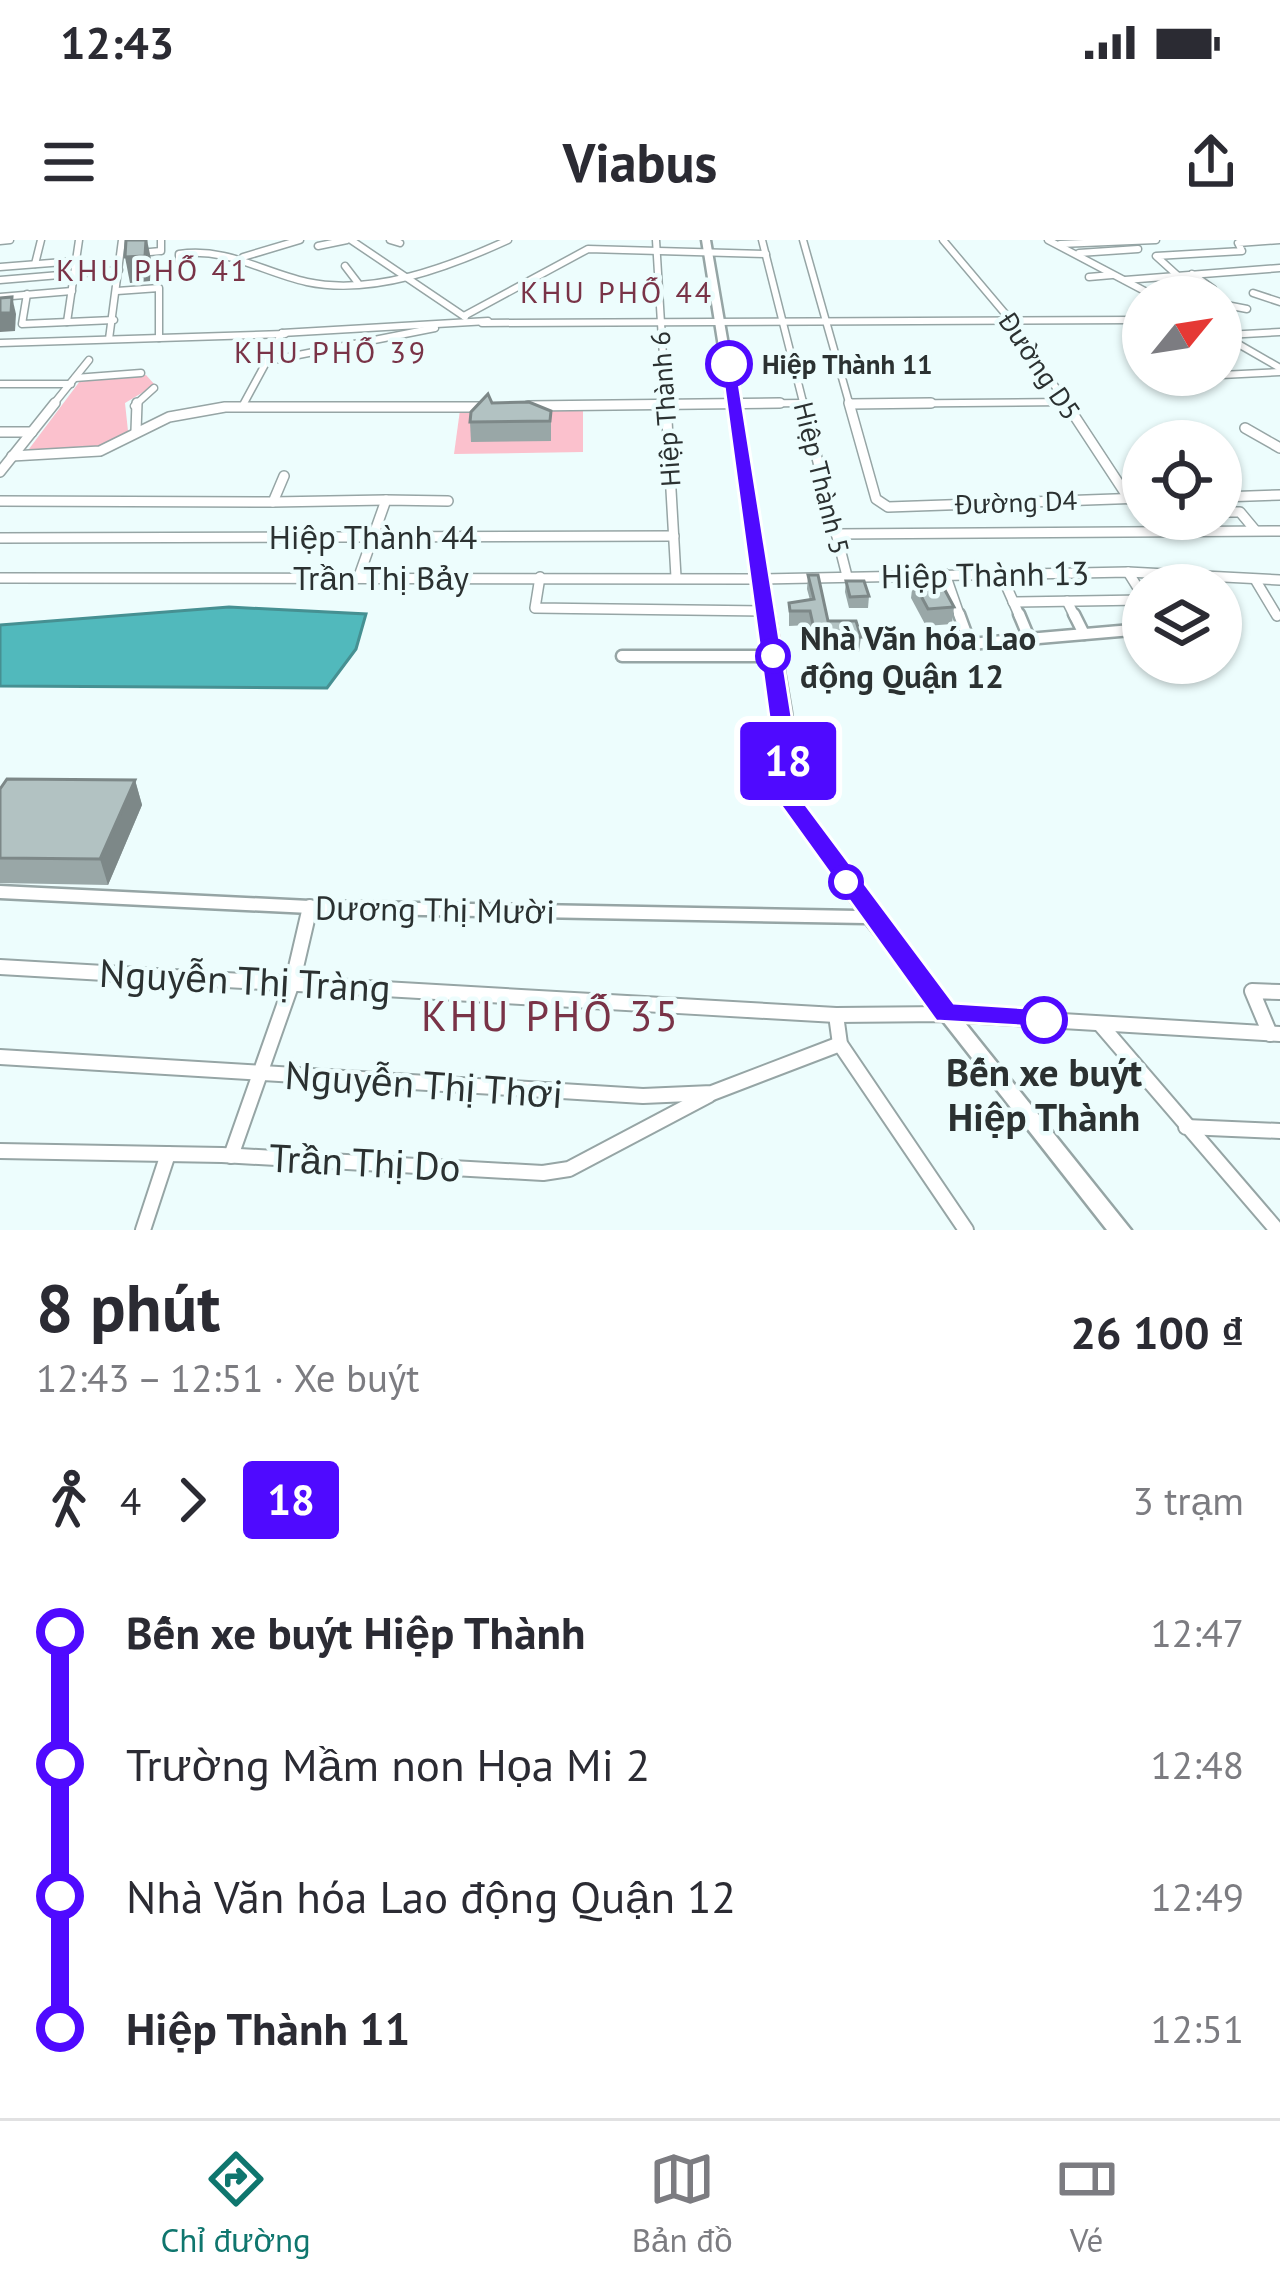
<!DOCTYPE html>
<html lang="vi">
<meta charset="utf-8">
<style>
:root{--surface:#fff;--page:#f2f2f3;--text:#2b2b33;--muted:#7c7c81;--line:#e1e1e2;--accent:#0f766e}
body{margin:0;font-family:"PT Sans",sans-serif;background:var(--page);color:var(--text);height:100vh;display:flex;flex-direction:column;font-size:45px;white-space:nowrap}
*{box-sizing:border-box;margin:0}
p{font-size:39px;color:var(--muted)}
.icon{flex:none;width:66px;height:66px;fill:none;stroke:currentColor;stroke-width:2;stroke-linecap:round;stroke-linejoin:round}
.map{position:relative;height:990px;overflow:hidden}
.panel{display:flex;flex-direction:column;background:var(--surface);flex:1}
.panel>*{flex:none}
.badge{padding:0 24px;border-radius:9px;font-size:42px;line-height:78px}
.needle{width:78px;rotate:60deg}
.fabs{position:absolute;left:1122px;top:36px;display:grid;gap:24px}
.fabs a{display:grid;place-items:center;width:120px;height:120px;border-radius:50%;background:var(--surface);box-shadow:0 3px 9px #0004;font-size:60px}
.map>.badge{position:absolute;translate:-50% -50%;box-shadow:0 0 0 6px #fff}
.legs{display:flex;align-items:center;gap:18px;height:132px;padding:0 36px;font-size:39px}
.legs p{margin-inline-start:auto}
.headline{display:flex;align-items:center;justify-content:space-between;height:204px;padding:0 36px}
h1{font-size:66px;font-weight:700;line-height:90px}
ul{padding:0 36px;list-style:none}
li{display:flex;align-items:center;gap:42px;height:132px;font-size:45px}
li i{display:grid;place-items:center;width:18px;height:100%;margin:0 15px;background:currentColor}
li i::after{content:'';width:30px;height:30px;margin:-15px;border:9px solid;border-radius:50%;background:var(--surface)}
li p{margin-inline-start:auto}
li:first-child i{background:linear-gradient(#0000 50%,currentColor 0)}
li:last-child i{background:linear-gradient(currentColor 50%,#0000 0)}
.status{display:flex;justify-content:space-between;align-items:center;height:84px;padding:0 60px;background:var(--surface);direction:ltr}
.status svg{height:33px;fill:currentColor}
header{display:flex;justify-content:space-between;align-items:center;height:156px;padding:0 36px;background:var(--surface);font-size:54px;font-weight:700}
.tabs{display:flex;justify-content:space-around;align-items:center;height:168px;border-top:3px solid var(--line);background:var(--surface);font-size:33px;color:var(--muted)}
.tabs a{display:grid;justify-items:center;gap:6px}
.tabs .current{color:var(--accent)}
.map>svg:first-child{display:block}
.green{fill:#fbc1cd}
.water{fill:#51b9bc;stroke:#469092;stroke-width:3}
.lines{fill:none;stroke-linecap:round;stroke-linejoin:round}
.street-far3-casing{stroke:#96a5a5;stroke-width:9}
.street-far2-casing{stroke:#96a5a5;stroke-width:12}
.street-far1-casing{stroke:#96a5a5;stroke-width:15}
.street-casing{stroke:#96a5a5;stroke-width:18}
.secondary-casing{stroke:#96a5a5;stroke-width:5}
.street-far3{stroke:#fff;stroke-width:6}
.street-far2{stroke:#fff;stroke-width:9}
.street-far1{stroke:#fff;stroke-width:10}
.street{stroke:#fff;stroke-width:14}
.secondary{fill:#fff;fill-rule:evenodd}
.wall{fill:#99a7a7}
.shaded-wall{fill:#7d8888}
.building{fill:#b2c2c2;stroke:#7d8888;stroke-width:3}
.line-1{fill:#4f0aff;stroke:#fff;stroke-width:3}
.stop-1-dot{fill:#fff;stroke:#4f0aff;stroke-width:6}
.labels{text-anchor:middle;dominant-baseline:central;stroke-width:9;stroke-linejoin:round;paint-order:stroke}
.far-stop-label{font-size:27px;font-weight:bold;fill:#2b3131;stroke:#edfdfd;text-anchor:start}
.far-street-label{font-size:27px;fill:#2b3131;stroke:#edfdfd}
.far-neighbourhood-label{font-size:30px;letter-spacing:3px;fill:#793347;stroke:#edfdfd}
.street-label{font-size:33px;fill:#2b3131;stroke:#edfdfd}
.stop-label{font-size:33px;font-weight:bold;fill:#2b3131;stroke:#edfdfd;text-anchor:start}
.near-street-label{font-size:39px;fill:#2b3131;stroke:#edfdfd}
.near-stop-label{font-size:39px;font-weight:bold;fill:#2b3131;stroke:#edfdfd}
.near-neighbourhood-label{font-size:42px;letter-spacing:3px;fill:#793347;stroke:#edfdfd}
</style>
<div class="status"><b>12:43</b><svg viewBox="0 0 49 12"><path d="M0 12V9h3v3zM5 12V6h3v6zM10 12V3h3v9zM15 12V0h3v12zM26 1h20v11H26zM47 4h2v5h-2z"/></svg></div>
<header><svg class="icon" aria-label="menu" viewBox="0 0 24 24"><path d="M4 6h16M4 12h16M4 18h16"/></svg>Viabus<svg class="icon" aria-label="share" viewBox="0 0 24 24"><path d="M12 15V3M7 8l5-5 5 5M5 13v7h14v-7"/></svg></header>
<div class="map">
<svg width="1280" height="990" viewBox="0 0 1280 990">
<rect width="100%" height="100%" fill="#edfdfd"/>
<g class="green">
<path d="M146 135 155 145 125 163 128 191C101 212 60 216 29 209L80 141Z"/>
<polygon points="583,169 583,212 454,214 460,170"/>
</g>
<polygon class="water" points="229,367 366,374 356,409 327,448 0,446 0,385"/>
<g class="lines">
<g class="street-far3-casing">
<g id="street-far3">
<polyline points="351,0 465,77"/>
<polyline points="390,0 400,3"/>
<polyline points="656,0 666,166"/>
<polyline points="762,0 804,166"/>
<polyline points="803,0 850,166"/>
<polyline points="943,0 1013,83 1068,166"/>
<polyline points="1048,0 1156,57"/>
<polyline points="0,1 10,0"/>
<polyline points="1060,4 1156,0"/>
<polyline points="318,6 347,0"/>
<polyline points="139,13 161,11 161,0"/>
<polyline points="1079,13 1138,9"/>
<polyline points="243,17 300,0"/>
<polyline points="35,24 41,0"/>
<polyline points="345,26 358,43"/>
<polyline points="0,27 76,21"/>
<polyline points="1192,34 1213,49"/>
<polyline points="1177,35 1156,16 1242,11 1238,3 1280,0"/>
<path d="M179 36V14C227 7 262 32 307 42 373 56 449 27 508 0"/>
<polyline points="1089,37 1112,35"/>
<polyline points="0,40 119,30"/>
<polyline points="1125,40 1280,28"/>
<polyline points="117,51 159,48 159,98"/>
<polyline points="1253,53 1280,62"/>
<polyline points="27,54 22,84 114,80"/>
<polyline points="0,57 72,51"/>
<polyline points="1221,64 1247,69"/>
<polyline points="464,76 588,9 766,14"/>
<polyline points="67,82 79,0"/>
<polyline points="482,83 1135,80"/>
<polyline points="282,93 488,81"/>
<polyline points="1221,94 1280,128"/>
<polyline points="1226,95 1280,92"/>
<polyline points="109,99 122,0"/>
<polyline points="0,103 285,94"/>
<polyline points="268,121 435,88"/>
<polyline points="1221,135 1280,132"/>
<polyline points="75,138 141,133"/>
<polyline points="0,144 71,144"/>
<polyline points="851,164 1065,162"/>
<polyline points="243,165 282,93"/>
<polyline points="52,166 89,120"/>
<polyline points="134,166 154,148"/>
<polyline points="528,166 803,163"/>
</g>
</g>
<g class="street-far2-casing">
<g id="street-far2">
<polyline points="666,163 676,337"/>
<polyline points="803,163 847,336"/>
<polyline points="849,163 876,259 888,267 1143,258"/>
<polyline points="1066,163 1129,259"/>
<polyline points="851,164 931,163"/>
<polyline points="528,166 780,163"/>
<polyline points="1245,188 1280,208"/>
<polyline points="136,191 137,163"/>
<polyline points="0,192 32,192"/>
<polyline points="12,216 100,211 169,177 225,167 485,167"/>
<polyline points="0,232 55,163"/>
<polyline points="1221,257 1280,255"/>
<polyline points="0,261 273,262 284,236"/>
<polyline points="273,262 386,260"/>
<polyline points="1221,272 1240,272 1255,290"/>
<polyline points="836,294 1280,291"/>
<polyline points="0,298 674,296"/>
<polyline points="1128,332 1143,356"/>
<polyline points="945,334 960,377"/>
<polyline points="1001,334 1020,377"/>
<polyline points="359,336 386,260 448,261"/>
<polyline points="540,337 535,368 766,371"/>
<polyline points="0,338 762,339 1128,332 1280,340"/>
<polyline points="1256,341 1277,376"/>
<polyline points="1067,361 1075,377"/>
<polyline points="1013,362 1143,360"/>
</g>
</g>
<g class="street-far1-casing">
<g id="street-far1">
<polyline points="959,374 970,404 1143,389"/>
<polyline points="1019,374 1029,398"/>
<polyline points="1074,374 1084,394"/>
<polyline points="622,416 773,416"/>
</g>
</g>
<g class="street-casing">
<g id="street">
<polyline points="0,727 836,775 946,774 1280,794"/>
<polyline points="836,775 840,804 966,990"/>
<polyline points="1100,784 1277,990"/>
<polyline points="1270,794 1252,751 1280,752"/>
<polyline points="0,817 643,856 712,853 840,804"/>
<polyline points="1186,887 1280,891"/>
<polyline points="0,911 222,915 543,933 569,929 709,855"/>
<polyline points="231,916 293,740 310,667"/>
<polyline points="143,990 168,914"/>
</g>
</g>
<g class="secondary-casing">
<polygon id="secondary" points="702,0 710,0 791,472 801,566 877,673 1131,990 1107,990 866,683 310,673 0,658 0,646 310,661 858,671 785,566 777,472"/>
</g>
<use href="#street-far3" class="street-far3"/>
<use href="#street-far2" class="street-far2"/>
<use href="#street-far1" class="street-far1"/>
<use href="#street" class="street"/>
<use href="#secondary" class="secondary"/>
</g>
<g class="wall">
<polygon points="492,163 551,171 551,201 471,202 470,182"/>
<polygon points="808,335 828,381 861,397 859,412 815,412 809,385 789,386 789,363 810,360 807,349"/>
<polygon points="846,341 869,356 868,368 849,368 845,352"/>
<polygon points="913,341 954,367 952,384 926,386 911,358"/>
<polygon points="135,540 142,565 108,645 0,643 0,549"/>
</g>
<g class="shaded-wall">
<polygon points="147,0 151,19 150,41 130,43 125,17"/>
<polygon points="12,57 16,74 15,91 0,92 0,73"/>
<polygon points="135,540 142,565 108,645 100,619"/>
</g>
<g class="building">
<polygon points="126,0 146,0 145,16 125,17"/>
<polygon points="12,57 11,73 0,73 0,58"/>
<polygon points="488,154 492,163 529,162 551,171 550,181 470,182 471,172"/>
<polygon points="808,335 818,335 828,381 856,381 861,397 816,398 810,371 790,371 789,363 814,359"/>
<polygon points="939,339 954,367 928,369 913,341"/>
<polygon points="846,341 864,341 869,356 850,357"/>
<polygon points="7,539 135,540 100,619 0,618 0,549"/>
</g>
<polygon class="line-1" points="729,120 736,124 806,565 954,763 1044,769 1055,773 1059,780 1055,788 936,781 781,566 721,124"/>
<g class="stop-1-dot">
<circle cx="729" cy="124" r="21"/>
<circle cx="773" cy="416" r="15"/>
<circle cx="846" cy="642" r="15"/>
<circle cx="1044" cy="780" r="21"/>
</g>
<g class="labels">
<g class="far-stop-label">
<text x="762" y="124">Hiệp Thành 11</text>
</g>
<g class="far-street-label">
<text transform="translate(1040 126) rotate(56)">Đường D5</text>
<text transform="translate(665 169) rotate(-94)">Hiệp Thành 6</text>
<text transform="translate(822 238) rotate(76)">Hiệp Thành 5</text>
<text transform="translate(1016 262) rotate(-2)">Đường D4</text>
</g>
<g class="far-neighbourhood-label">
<text x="153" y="29">KHU PHỐ 41</text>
<text x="617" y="51">KHU PHỐ 44</text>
<text x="331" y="111">KHU PHỐ 39</text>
</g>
<g class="street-label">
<text x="373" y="296">Hiệp Thành 44</text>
<text transform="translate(985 334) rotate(-1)">Hiệp Thành 13</text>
<text x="381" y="337">Trần Thị Bảy</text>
<text transform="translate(435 669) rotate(1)">Dương Thị Mười</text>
</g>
<g class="stop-label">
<text x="800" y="397">Nhà Văn hóa Lao<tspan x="800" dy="38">động Quận 12</tspan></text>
</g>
<g class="near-street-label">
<text transform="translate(245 740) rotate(3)">Nguyễn Thị Tràng</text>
<text transform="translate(424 844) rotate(4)">Nguyễn Thị Thơi</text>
<text transform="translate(365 922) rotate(3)">Trần Thị Do</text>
</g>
<g class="near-stop-label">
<text x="1044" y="831">Bến xe buýt<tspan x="1044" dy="45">Hiệp Thành</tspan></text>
</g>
<g class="near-neighbourhood-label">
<text x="551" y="775">KHU PHỐ 35</text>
</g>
</g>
</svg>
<div class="fabs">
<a><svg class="needle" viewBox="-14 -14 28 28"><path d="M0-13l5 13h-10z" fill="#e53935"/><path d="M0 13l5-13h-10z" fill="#7c7c81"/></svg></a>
<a><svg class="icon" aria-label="locate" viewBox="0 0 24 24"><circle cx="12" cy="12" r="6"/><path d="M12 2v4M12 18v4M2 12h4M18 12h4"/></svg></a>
<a><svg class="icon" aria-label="layers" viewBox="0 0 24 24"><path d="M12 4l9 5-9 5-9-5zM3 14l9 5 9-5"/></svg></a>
</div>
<b class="badge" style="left:788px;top:521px;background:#4f0aff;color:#fff">18</b>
</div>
<section class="panel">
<div class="headline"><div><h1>8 phút</h1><p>12:43 – 12:51 · Xe buýt</p></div><b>26 100 ₫</b></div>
<div class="legs"><svg class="icon" aria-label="walk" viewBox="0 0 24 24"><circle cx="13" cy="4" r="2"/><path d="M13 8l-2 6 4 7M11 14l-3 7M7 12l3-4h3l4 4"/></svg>4<svg class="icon" aria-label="forward" viewBox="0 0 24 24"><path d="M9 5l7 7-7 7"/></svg><b class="badge" style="background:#4f0aff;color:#fff">18</b><p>3 trạm</p></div>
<ul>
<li><i style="color:#4f0aff"></i><b>Bến xe buýt Hiệp Thành</b><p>12:47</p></li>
<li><i style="color:#4f0aff"></i><span>Trường Mầm non Họa Mi 2</span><p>12:48</p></li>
<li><i style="color:#4f0aff"></i><span>Nhà Văn hóa Lao động Quận 12</span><p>12:49</p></li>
<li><i style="color:#4f0aff"></i><b>Hiệp Thành 11</b><p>12:51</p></li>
</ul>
</section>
<nav class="tabs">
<a class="current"><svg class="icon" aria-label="directions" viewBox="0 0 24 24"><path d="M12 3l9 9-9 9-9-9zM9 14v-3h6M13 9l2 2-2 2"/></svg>Chỉ đường</a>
<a><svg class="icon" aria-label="map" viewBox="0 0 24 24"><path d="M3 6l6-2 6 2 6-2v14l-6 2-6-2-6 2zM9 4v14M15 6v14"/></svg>Bản đồ</a>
<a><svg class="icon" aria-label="tickets" viewBox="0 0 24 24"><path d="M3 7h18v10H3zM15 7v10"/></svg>Vé</a>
</nav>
